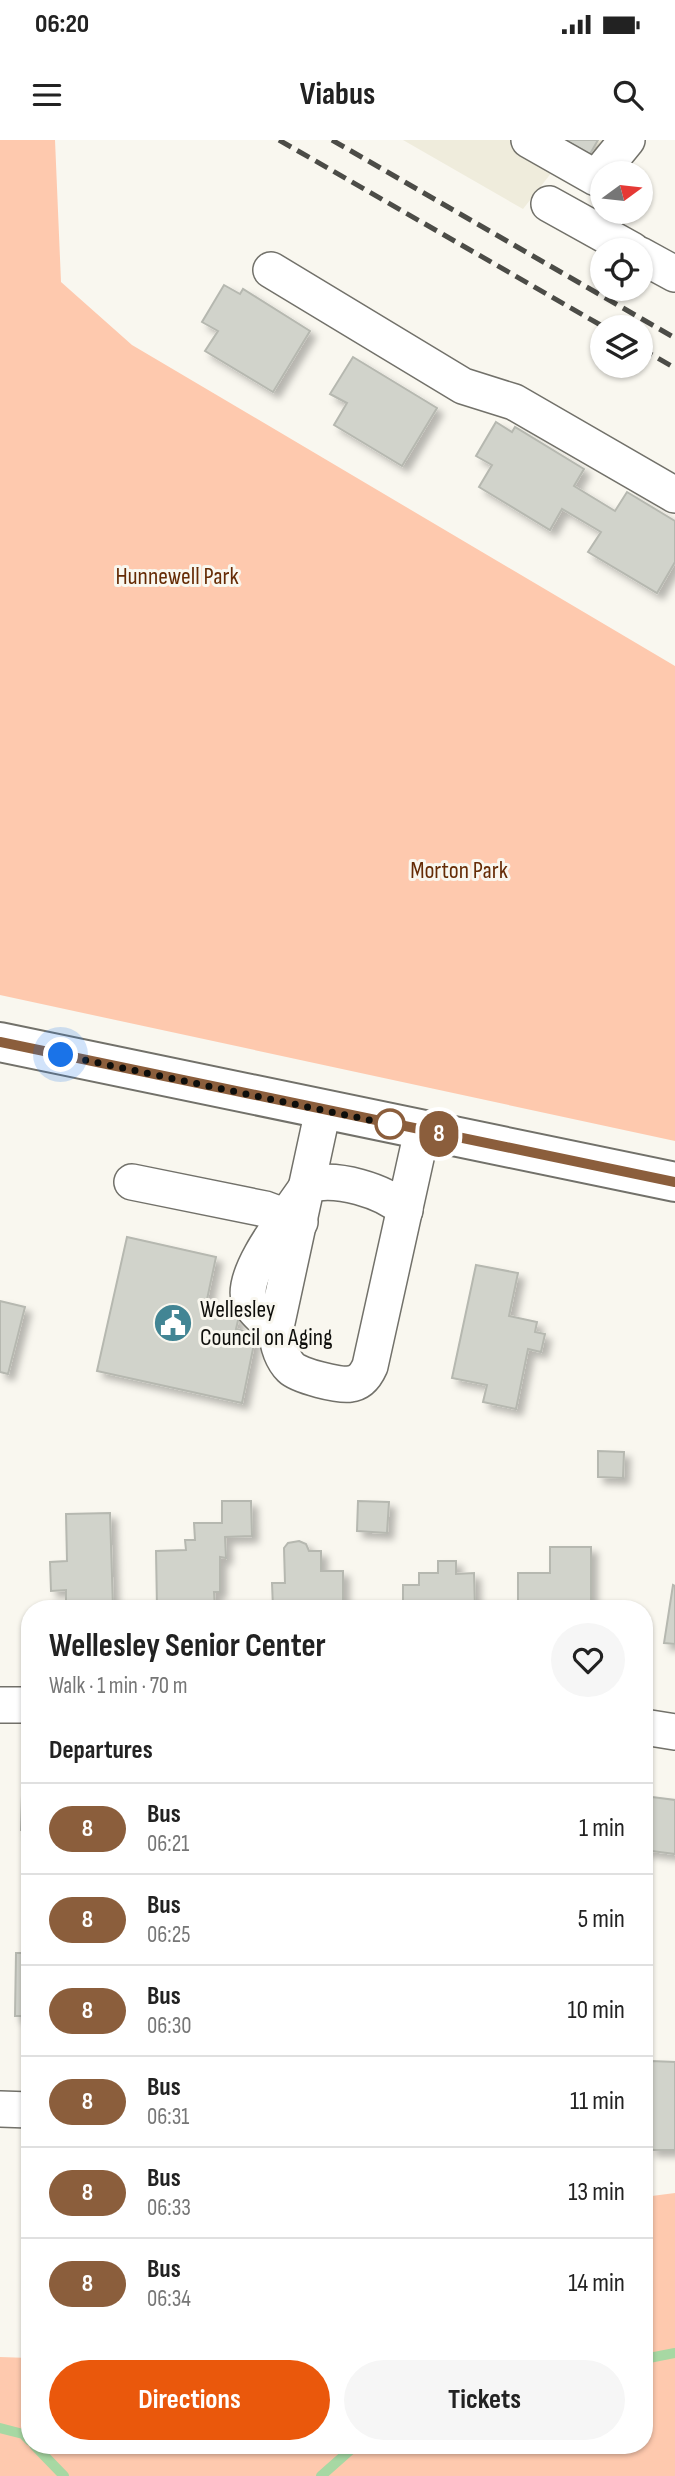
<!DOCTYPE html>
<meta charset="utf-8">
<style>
:root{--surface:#fff;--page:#f6f6f6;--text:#222;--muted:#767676;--line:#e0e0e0;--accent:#ea580c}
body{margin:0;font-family:"Sofia Sans Condensed",sans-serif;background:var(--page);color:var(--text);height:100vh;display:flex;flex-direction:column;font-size:26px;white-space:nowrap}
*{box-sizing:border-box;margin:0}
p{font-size:23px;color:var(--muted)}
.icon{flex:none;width:38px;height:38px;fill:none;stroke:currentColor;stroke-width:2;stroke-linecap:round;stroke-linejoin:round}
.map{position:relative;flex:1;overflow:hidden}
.drawer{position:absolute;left:21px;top:1460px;width:632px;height:854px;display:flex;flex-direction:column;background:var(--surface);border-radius:28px;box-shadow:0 2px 5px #0004}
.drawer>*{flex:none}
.badge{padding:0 14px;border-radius:23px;font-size:24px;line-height:46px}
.needle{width:46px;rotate:75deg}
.fabs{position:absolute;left:590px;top:21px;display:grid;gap:14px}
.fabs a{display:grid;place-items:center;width:63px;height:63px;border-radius:50%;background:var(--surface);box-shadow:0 2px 5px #0004;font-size:35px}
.you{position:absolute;width:35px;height:35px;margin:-18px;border:5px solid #fff;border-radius:50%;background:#1a73e8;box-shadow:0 0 0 10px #1a73e833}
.map>.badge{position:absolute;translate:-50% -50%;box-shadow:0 0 0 4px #fff}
h2{padding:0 28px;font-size:26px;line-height:63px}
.round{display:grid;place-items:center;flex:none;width:74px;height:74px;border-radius:37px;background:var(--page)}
.overview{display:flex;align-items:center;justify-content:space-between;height:119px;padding:0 28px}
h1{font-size:33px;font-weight:700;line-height:52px}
.primary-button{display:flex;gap:14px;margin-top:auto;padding:14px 28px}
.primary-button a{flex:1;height:80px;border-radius:42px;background:var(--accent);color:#fff;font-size:28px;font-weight:700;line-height:80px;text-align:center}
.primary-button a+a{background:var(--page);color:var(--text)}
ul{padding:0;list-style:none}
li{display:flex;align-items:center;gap:21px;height:91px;padding:0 28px;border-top:2px solid var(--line)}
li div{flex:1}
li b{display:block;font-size:26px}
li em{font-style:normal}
li .badge{min-width:77px;font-weight:700;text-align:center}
.status{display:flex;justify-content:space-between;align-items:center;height:49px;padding:0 35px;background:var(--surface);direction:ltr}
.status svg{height:19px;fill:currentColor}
header{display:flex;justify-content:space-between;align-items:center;height:91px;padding:0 28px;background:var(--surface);font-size:32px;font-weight:700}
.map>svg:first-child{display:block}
.built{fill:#efecdc}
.green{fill:#fec9ae}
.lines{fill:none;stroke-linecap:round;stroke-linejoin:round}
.stream{stroke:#a7d8a3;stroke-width:10}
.building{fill:#d1d3cb;stroke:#b6b8b0;stroke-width:2;filter:url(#shadow)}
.minor-casing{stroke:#72716a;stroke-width:38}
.major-casing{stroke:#72716a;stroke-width:42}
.minor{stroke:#fff;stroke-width:35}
.major{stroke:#fff;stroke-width:38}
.rail{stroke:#4c4c47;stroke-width:5;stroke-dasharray:14 7;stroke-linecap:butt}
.line-casing{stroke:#fff;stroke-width:16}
.line{stroke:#8b5e3c;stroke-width:10}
.walk{stroke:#0e0e0b;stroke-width:7;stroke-dasharray:0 12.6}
.stop-dot{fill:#fff;stroke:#8b5e3c;stroke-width:3.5}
.labels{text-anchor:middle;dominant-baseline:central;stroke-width:6;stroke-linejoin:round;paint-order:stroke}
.park-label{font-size:24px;fill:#652b05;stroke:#f9f7ef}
.poi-label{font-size:24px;fill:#0e0e0b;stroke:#f9f7ef;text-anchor:start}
</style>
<div class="status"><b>06:20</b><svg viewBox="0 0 49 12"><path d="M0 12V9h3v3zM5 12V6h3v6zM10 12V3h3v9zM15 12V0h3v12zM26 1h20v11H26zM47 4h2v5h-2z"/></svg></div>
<header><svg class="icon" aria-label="menu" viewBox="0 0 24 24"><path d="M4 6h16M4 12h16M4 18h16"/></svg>Viabus<svg class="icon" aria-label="search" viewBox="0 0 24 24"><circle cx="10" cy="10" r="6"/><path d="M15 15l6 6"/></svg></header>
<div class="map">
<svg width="675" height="2336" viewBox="0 0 675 2336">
<defs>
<filter id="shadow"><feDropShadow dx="6" dy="6" stdDeviation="3.5" flood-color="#0004"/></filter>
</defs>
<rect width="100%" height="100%" fill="#f9f7ef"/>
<polygon class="built" points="403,0 640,0 597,57 552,32 523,69"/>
<g class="green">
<polygon points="0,0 55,0 61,142 132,205 675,526 675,1001 0,855"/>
<polygon points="675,2053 675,2336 0,2336 0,2217 30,2218 30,2305 644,2305 644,2057"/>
</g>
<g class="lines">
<g class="stream">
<polyline points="644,2219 675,2213"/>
<polyline points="0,2288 23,2294 30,2301"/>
<polyline points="34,2305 64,2336"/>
<polyline points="321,2336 356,2305"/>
</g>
</g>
<g class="building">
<polygon points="565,0 598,0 590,14"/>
<polygon points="224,145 240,154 243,149 310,191 273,252 205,211 218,191 202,182"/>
<polygon points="353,217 437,268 402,326 334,285 347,263 330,254"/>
<polygon points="496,282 512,292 515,287 584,329 574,346 615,371 627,352 675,381 675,422 657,453 588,412 601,392 562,369 550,390 479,347 492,325 476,316"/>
<polygon points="127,1097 216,1117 205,1169 239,1176 236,1189 256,1194 242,1263 97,1231"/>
<polygon points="476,1125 518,1133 509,1176 537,1182 535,1192 545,1194 541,1212 528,1209 516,1269 483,1262 487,1245 452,1238"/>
<polygon points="0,1161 25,1167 8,1234 0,1232"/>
<polygon points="598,1311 624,1312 623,1338 598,1337"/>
<polygon points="222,1361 251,1361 252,1396 225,1397 226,1418 220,1417 220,1452 214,1452 215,1468 157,1468 156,1411 186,1410 185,1400 195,1400 194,1383 222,1383"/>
<polygon points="358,1361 389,1362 387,1393 357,1391"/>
<polygon points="110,1373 113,1468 66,1468 66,1450 51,1451 50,1422 67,1421 66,1374"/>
<polygon points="299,1401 306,1404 309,1411 321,1411 321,1431 343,1431 343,1468 273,1468 272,1443 285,1443 284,1408 288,1403"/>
<polygon points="550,1407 591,1407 591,1468 518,1468 518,1433 550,1433"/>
<polygon points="438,1421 456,1421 456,1434 474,1433 475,1468 403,1467 403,1445 419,1445 419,1433 438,1433"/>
<polygon points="673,1445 675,1446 675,1504 664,1503"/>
<polygon points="22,1655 30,1655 30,1691 21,1690"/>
<polygon points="652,1657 675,1660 675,1714 644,1710"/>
<polygon points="16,1813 30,1813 30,1876 15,1876"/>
<polygon points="651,1921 675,1922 675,2010 650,2010"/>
<rect x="26" y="2037" width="4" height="24"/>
</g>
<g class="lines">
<g class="minor-casing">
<g id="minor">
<polyline points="529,0 596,38 627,0"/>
<polyline points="549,64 632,110"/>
<polyline points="640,115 675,134"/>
<polyline points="271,130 463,246 514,262 675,355"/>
<path d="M323 970 276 1187C277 1202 280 1217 291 1228 299 1236 340 1246 350 1244 361 1243 366 1235 370 1226L422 991"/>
<polyline points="132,1042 265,1069 300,1082"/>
<path d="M277 1199C270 1179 253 1174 249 1159 241 1131 292 1070 308 1045 336 1036 384 1051 405 1070"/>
<polyline points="0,1565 30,1565"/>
<polyline points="644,1587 675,1592"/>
<polyline points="0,1969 30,1970"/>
</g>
</g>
<g class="major-casing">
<polyline id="major" points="0,902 675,1042"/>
</g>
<use href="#minor" class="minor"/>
<use href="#major" class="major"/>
<g class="rail">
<polyline points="279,0 604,187"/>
<polyline points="332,0 675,198"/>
<polyline points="640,208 675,228"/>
</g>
</g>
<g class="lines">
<g class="line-casing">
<polyline id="line" points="0,902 675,1042"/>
</g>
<use href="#line" class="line"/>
<polyline class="walk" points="61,915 398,986 390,984"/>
</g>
<defs>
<g id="civic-disc" transform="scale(2.0125)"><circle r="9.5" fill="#428594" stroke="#f9f7ef"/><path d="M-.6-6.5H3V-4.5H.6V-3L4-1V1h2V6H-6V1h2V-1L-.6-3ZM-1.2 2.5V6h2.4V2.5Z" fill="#fff"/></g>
</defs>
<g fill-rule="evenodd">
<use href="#civic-disc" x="173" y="1183"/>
</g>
<circle class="stop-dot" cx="390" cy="984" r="14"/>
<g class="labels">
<g class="park-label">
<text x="177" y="436">Hunnewell Park</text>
<text x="459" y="730">Morton Park</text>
</g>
<g class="poi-label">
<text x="200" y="1169">Wellesley<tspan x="200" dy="28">Council on Aging</tspan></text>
</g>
</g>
</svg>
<div class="fabs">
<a><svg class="needle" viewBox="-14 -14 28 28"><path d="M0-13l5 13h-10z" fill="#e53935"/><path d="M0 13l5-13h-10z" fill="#767676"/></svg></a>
<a><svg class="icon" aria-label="locate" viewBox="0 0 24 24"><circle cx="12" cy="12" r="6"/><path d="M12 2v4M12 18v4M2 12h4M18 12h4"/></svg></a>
<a><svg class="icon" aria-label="layers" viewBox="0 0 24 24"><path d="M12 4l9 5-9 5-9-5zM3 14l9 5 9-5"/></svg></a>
</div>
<div class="you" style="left:61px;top:915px"></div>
<b class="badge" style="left:439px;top:994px;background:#8b5e3c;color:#fff">8</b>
<section class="drawer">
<div class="overview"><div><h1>Wellesley Senior Center</h1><p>Walk · 1 min · 70 m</p></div><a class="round"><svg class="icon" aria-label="heart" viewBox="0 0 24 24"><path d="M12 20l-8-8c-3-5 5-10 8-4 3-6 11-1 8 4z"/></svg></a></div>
<h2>Departures</h2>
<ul>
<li><span class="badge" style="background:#8b5e3c;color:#fff">8</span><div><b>Bus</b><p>06:21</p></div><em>1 min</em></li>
<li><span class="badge" style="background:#8b5e3c;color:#fff">8</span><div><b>Bus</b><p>06:25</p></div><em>5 min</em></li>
<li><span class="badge" style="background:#8b5e3c;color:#fff">8</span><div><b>Bus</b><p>06:30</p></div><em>10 min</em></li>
<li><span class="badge" style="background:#8b5e3c;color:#fff">8</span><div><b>Bus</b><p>06:31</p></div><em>11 min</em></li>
<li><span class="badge" style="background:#8b5e3c;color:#fff">8</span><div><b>Bus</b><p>06:33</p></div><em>13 min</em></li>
<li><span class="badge" style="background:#8b5e3c;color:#fff">8</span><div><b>Bus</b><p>06:34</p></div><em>14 min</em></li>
</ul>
<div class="primary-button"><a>Directions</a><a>Tickets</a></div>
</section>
</div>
